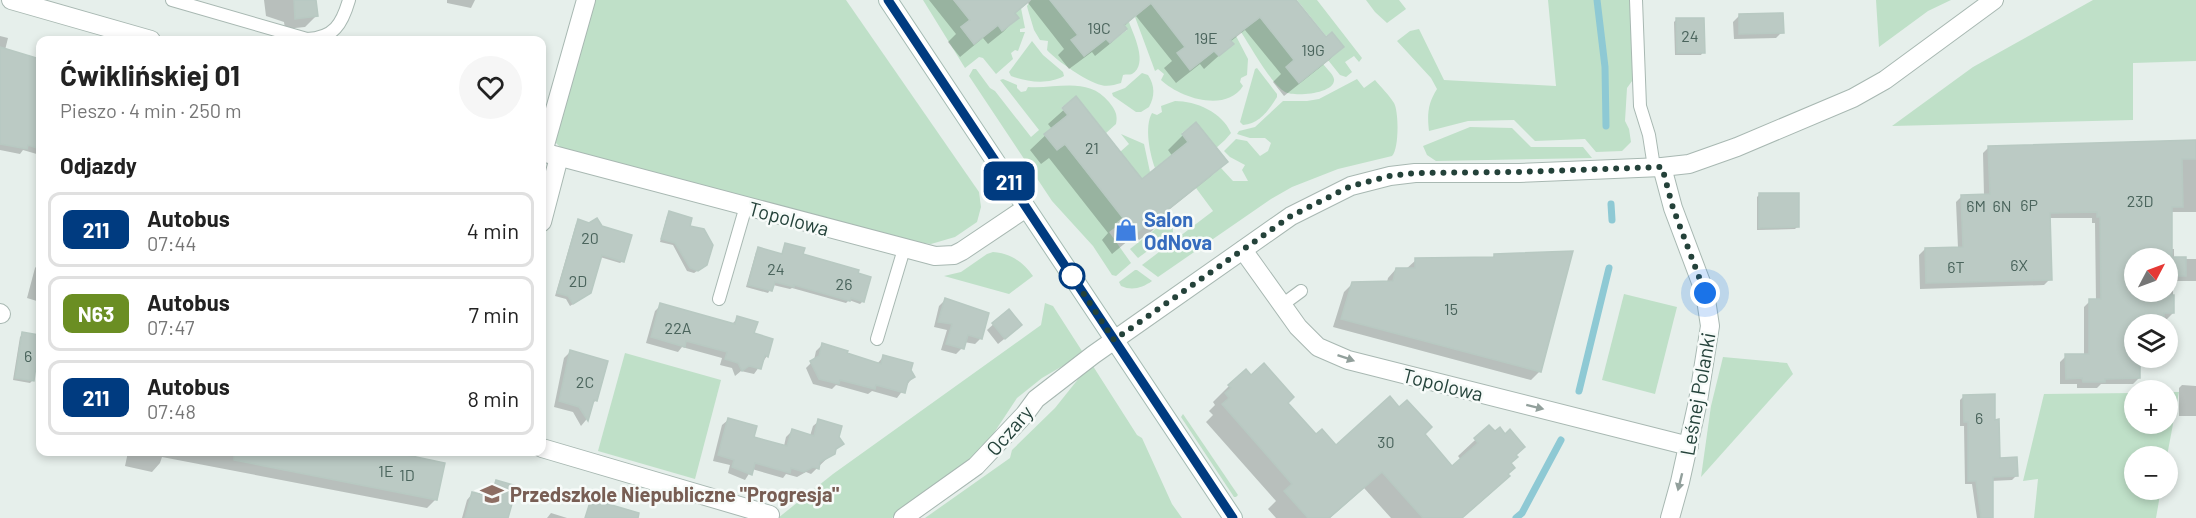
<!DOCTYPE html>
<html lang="pl">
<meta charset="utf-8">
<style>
:root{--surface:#fff;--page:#f6f6f6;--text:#222;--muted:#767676;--line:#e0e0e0}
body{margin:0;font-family:Barlow,sans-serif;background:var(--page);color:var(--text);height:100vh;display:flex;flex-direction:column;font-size:22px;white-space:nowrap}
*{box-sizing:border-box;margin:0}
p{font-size:20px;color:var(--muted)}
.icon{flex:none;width:33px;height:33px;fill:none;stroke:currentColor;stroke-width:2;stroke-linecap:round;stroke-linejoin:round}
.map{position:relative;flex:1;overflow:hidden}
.panel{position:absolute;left:36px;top:36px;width:510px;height:420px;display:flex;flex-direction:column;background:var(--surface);border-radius:12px;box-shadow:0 3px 9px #0003}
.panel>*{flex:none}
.badge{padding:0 12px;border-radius:9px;font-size:21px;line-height:39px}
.needle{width:39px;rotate:49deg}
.buttons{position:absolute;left:2124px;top:248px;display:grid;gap:12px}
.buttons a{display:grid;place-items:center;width:54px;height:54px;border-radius:50%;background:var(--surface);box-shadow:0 3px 9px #0003;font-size:30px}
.you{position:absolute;width:30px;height:30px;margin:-15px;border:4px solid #fff;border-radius:50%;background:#1a73e8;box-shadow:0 0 0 9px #1a73e833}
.map>.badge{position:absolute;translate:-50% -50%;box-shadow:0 0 0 3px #fff}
h2{padding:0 24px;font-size:22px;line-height:54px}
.round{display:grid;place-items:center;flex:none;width:63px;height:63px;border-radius:32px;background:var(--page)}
.head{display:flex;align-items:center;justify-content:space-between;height:102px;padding:0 24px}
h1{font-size:28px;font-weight:700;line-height:45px}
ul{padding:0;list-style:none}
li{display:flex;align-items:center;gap:18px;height:75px;margin:0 12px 9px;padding:0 12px;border:3px solid var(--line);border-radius:12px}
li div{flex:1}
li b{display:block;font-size:22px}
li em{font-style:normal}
li .badge{min-width:66px;font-weight:700;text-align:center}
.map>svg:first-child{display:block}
.green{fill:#bfe0c8}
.shadow{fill:#0003;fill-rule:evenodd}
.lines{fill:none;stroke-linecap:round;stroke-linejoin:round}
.stream{stroke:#8ec9d4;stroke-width:7}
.building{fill:#bbcac4;stroke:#b8c9c2;stroke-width:1.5}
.lane-casing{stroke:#a8b8b2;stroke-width:14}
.street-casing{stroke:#a8b8b2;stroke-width:20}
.secondary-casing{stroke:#a4bbb3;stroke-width:20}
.lane{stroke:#fff;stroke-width:12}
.street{stroke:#fff;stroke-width:18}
.secondary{stroke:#fff;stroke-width:18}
.oneway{fill:#92a09c}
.line-casing{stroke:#fff;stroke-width:14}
.line{stroke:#003b80;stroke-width:9}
.walk{stroke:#24423a;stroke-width:6;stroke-dasharray:0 10.8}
.stop-dot{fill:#fff;stroke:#003b80;stroke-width:3}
.labels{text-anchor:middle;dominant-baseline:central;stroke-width:5;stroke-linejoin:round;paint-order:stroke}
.number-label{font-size:16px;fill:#4a645c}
.street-label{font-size:20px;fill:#24423a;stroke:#f7fbf9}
.shop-label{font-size:20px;font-weight:bold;fill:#366cbe;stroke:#f7fbf9;text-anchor:start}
.education-label{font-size:20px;font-weight:bold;fill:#785e54;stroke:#f7fbf9;text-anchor:start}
</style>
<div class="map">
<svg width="2196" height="518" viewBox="0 0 2196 518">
<rect width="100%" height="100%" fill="#e6efeb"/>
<g class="green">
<polygon points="592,0 846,0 979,192 981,207 977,222 955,237 931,244 898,240 562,149 555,142"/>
<polygon points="923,0 953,0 969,20 960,27 974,45 998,26 1003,31 1019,18 1015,13 1021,8 1025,28 1020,29 1020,32 1025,32 1018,51 1015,50 1011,53 1013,59 996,74 983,58 979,57 965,68"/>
<path d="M1031 0H1050L1077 35 1071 40 1084 57 1106 39 1110 43 1127 30 1124 25 1129 22C1133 34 1149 64 1132 74 1130 75 1126 74 1123 75L1121 83C1114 85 1108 87 1101 85 1087 82 1057 61 1047 50L1048 41 1040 40 1034 30 1028 10 1027 6Z"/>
<polygon points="1297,0 1317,0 1362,58 1359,62 1354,56 1345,62 1352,72 1346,77 1340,75 1328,60 1344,47 1332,32 1326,36"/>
<polygon points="1366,0 1399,0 1406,9 1387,23 1375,12"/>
<path d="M1548 0H1630L1635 77 1627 88 1625 121 1629 129 1631 142 1622 151 1596 152 1585 139 1535 141 1514 120 1468 121 1429 131C1427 114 1428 103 1437 89L1431 78 1397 41 1410 31 1419 29 1444 80 1556 86Z"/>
<polygon points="1876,0 1951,0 1928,11 1879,47"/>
<polygon points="2093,0 2196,0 2196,61 2133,63 2133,120 1892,126 1973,67"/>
<path d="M1151 4 1185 47 1177 53 1190 70 1215 51 1219 56 1234 44 1231 40 1236 36 1248 59 1247 75 1241 78 1240 82 1243 86C1226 113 1180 98 1161 80L1164 74 1158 69 1155 71 1135 17Z"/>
<path d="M1260 18 1294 60 1286 67 1299 83 1323 64C1326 68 1333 74 1334 79 1336 94 1294 97 1285 92 1271 84 1251 47 1241 32Z"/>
<path d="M1032 41 1043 55 1063 72 1064 76C1048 85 1027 82 1011 76L1009 72Z"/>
<path d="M1257 68 1277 94V97C1269 110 1259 124 1243 125L1240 122 1255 69Z"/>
<path d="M973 69H976L990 88 995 91 1031 137 1039 130 1000 80 1003 79 1017 85V88L1021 92 1026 91 1028 87C1057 89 1088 76 1109 102 1115 110 1118 114 1116 124L1106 133 1076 96 1061 108 1067 115 1044 134 1057 150 1065 145 1123 218 1115 224 1117 226 1109 232 1131 263 1116 276 1112 275 1093 246 1052 201 969 76Z"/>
<path d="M1142 73 1148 75C1155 86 1155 96 1149 107L1141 112H1136L1113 96 1112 93 1125 88Z"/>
<path d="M1357 79 1364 88 1375 80C1381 87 1389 95 1394 103 1399 112 1399 149 1392 156L1338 169 1292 187 1271 199 1158 277 1142 265 1213 211 1196 188 1221 168 1233 181H1248L1242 170 1245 165 1230 157 1224 151 1236 139 1247 141 1260 156 1268 151 1271 143 1265 138H1250L1237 134 1239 131 1255 127 1283 101H1307L1319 99Z"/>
<path d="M1175 101C1196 101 1222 112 1231 133L1225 140 1216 148 1196 122 1182 133 1188 142 1155 168C1150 154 1144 127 1152 113L1157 115 1162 112 1161 106Z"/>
<polygon points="1470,127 1512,128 1531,147 1583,147 1592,158 1436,161 1427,155 1423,146"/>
<polygon points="1121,134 1144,144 1150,172 1142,179 1120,152 1129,144"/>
<polygon points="1172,216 1173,232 1138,258 1130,249"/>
<path d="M993 252C1010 253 1023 262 1033 276L1009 294 944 276 961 272 987 254Z"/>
<path d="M1135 270H1137L1152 281C1142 288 1132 291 1121 286L1119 282Z"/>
<polygon points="1624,294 1677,307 1655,394 1602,380"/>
<polygon points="1045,303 1053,306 1082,351 1078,357 1042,378 1017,398 978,457 892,518 778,518 833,474 1041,325"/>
<polygon points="625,353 721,380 695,479 598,451"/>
<polygon points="1723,357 1787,363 1793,374 1701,477 1711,406"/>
<polygon points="1091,363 1137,435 1142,438 1172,504 1182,518 925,518 1010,458 1012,450 1055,408"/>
<polygon points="2168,392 2179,392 2167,456 2134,456 2134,489 2161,489 2156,518 2034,518 2038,479 2023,481 2044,394 2134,393 2134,423 2168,423"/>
<polygon points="1183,414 1238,495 1236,497 1234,497 1181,417"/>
</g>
<g class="shadow">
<polygon points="264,0 314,0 316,16 305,27 285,29 284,22 266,16"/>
<polygon points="447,0 475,0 471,8 447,3"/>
<polygon points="929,0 1294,0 1325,39 1342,47 1328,61 1284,96 1273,82 1281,74 1245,30 1230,42 1232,44 1204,69 1200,64 1176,83 1164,68 1172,61 1136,16 1123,27 1125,29 1111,43 1095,56 1092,52 1069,69 1058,55 1064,49 1028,3 1014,14 1017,18 1003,32 988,44 983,38 960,57 948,42 956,34"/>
<polygon points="1739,16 1782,32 1776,38 1734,39 1733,22"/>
<polygon points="1677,19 1703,52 1701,55 1675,55 1674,22"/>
<polygon points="0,36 8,38 5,50 40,61 40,155 23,150 20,154 0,150"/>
<polygon points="1076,99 1141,181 1173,157 1168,150 1183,135 1226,162 1210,177 1165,213 1167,215 1152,231 1139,240 1135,235 1112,254 1102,240 1108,233 1049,158 1041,164 1030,150 1052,129 1048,124"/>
<path d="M2196 142V212H2171V249H2174V259H2196V281H2173V313L2167 319H2163L2161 324H2134V357H2138L2139 378 2133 384H2101L2097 388H2077V384H2060V362L2066 356H2084V307L2090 301H2096L2095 223H2092V218H2048L2050 279 2044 285 1920 289 1919 255 1925 249 1958 248 1956 202 1962 196H1984L1983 153 1989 147ZM2134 258H2168V291H2134Z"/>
<polygon points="1759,195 1798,226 1795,229 1757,230 1757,197"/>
<polygon points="669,213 688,227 703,267 694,273 687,271 673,245 660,242 667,216"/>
<polygon points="579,221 623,261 620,263 600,257 590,293 570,306 566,299 555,296 576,224"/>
<polygon points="786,245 801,255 863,301 860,304 849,300 846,303 792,288 790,289 773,285 768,293 746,287 756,252 758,249 781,255"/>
<polygon points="1495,255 1540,371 1531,380 1333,327 1344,292 1353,283 1387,282 1388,278 1396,269 1406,269 1416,260 1492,258"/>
<polygon points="40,262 40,302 27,298 35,268"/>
<polygon points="945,300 981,338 975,344 964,342 962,348 956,354 941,350 947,330 934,327 939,306"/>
<polygon points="661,305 732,324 738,318 752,334 767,356 754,374 741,371 735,376 732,368 720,365 722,358 682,347 678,352 646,343 655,311"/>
<polygon points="1008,311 1014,331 998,344 987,330"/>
<polygon points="23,334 40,337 33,380 30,383 13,380 20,337"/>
<polygon points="822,345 877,364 884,356 909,370 913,377 897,398 872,391 868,394 836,385 832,389 813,384 806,368 814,360 816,351"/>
<polygon points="570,352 596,400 591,405 586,420 581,426 573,412 554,407 564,358"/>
<polygon points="2182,385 2196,386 2196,416 2179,416 2179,388"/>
<polygon points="1229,386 1286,403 1316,436 1336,447 1423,434 1452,468 1461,460 1458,456 1489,427 1509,463 1491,493 1462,518 1391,518 1364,488 1330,518 1276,518 1268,509 1276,501 1206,422 1213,415 1209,411 1215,405 1213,402"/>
<polygon points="1964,396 1994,421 1999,460 2016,476 2012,480 1991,481 1992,518 1977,518 1972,484 1965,484 1964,426 1960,426 1960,400"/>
<polygon points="728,420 752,438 784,446 786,437 792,431 810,436 813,426 819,421 838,437 842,444 811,474 806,472 797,477 786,474 783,478 752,469 745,480 728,473 730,465 713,461 722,425"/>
<polygon points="128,452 381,452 443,464 436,499 427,508 162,457 160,463 152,472 125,466"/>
<polygon points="496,482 508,518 462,518 467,500 472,494 480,496 486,489 490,490"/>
<polygon points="551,513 567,518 547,518"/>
</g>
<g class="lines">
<g class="stream">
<polyline points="1597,0 1605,67 1606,126"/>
<polyline points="1611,204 1612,220"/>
<polyline points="1579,391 1609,268"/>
<polyline points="1516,518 1522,513 1561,440"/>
</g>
</g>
<g class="building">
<polygon points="294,0 316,0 318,16 295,19"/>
<polygon points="954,0 1030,0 1015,13 1019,18 1002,31 998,25 974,44 961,27 970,20"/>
<polygon points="1050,0 1296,0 1326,37 1332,32 1344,47 1299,83 1286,67 1294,60 1260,17 1230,40 1234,44 1219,56 1214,51 1190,70 1177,53 1185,47 1151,3 1124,25 1127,29 1110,43 1106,39 1084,56 1071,40 1078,35"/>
<polygon points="1783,13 1784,33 1739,34 1739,14"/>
<polygon points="1676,18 1704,18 1705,53 1677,53"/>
<polygon points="0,47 40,59 40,149 28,145 27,149 0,144"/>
<polygon points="1076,96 1142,179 1188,142 1182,134 1196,122 1228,162 1166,211 1169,216 1155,226 1151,221 1128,240 1116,224 1123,218 1065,144 1057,150 1044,134 1068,115 1062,108"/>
<polygon points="2196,140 2196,159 2182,159 2183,207 2172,207 2172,257 2186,257 2186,276 2168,276 2168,258 2134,258 2134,295 2174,295 2174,313 2164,313 2164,323 2134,323 2134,357 2140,357 2140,378 2105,379 2105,382 2083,382 2082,378 2066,379 2065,354 2089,354 2089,299 2101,299 2100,217 2097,217 2097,212 2050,213 2052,280 1926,283 1925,248 1963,247 1961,195 1990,194 1988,146"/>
<polygon points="1759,193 1799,193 1799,227 1759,228"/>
<polygon points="669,211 692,218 690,226 704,229 713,245 707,265 698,271 690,268 675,243 661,239"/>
<polygon points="597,218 602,226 632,235 624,262 602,255 591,293 573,304 568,296 557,293 578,219 589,223"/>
<polygon points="785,243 805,248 803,254 859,270 858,273 871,277 864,302 851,298 850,301 794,285 794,287 775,282 772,291 748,285 758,247 782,254"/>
<polygon points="1573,251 1541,372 1341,319 1352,282 1393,281 1396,268 1415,268 1415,258 1494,257 1494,254"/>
<polygon points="945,298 989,313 982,339 968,335 964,349 946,344 952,324 938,322"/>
<polygon points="660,303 735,324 737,316 758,322 754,333 773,339 768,357 765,355 761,369 749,366 742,371 738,363 725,359 727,352 686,341 685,347 651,337"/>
<polygon points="1009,309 1022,325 1005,339 992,323"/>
<polygon points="22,332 40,335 34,381 15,378"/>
<polygon points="822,343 848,351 847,353 881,364 883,355 913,363 911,370 915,377 908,381 905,393 876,385 875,389 840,380 839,384 819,379 810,361 819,356"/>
<polygon points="570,350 608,361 597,401 594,400 588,421 579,407 559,401"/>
<polygon points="1264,363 1294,397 1288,403 1316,434 1322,429 1336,445 1390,396 1399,407 1407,400 1432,427 1425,434 1452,466 1478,443 1474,438 1489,425 1495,431 1500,427 1505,434 1510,429 1525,447 1516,455 1518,457 1511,463 1515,468 1508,474 1510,476 1462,518 1423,518 1382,472 1329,518 1308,518 1284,491 1292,484 1222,404 1229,398 1225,393 1231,388 1228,385 1246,369 1251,375"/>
<polygon points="1995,394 1995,420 1999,419 2000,458 2017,457 2018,476 1993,477 1993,518 1981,518 1976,481 1968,481 1968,422 1964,422 1963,395"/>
<polygon points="728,418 757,426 754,437 787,446 792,429 814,436 818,419 842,426 839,437 844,444 836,449 835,454 820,462 819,469 813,467 804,472 791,468 790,473 755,463 752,475 732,467 734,460 718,455"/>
<polygon points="234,452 393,452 445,463 437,500 234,460"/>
<polygon points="496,480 517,486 508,518 465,518 472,492 484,495 486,488 493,490"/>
<polygon points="591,499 639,513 638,518 585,518"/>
</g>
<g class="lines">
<g class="lane-casing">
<g id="lane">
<path d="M172 0 307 39C334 38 342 24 349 0"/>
<polyline points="1636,0 1640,106 1649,135 1654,167"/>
<polyline points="719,299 746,206"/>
<polyline points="1282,305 1301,291"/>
<polyline points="877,339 904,249"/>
</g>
</g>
<g class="street-casing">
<g id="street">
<polyline points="11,0 151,40"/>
<polyline points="542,152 935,256 954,255 962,251 1026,208"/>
<polyline points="543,152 586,0"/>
<polyline points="1662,167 1673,208 1705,293 1710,326 1698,401 1680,482 1670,518"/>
<polyline points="542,222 559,157"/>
<polyline points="1243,250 1298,327 1318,347 1348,360 1689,446"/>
<polyline points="0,313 1,314"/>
<polyline points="542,448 770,515"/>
<polyline points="903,518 976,466 1025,414 1036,399 1093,355 1291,216 1351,186 1390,176 1415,173 1519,173 1662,167 1689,164 1737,147 1853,98 1885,80 1994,0"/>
</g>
</g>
<g class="secondary-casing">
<polyline id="secondary" points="888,0 1233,518"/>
</g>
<use href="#lane" class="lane"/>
<use href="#street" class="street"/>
<use href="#secondary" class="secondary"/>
</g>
<defs><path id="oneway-solid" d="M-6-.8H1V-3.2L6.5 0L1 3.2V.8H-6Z" transform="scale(1.5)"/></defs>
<g class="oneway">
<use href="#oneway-solid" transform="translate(1346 358) rotate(19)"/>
<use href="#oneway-solid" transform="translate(1535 407) rotate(14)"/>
<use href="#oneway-solid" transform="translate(1680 482) rotate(104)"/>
</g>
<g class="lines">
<g class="line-casing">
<polyline id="line" points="888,0 1233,518"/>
</g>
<use href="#line" class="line"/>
<polyline class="walk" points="1072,276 1114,340 1291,216 1351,186 1390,176 1415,173 1519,172 1662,167 1673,208 1705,293"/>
</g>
<defs>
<g id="shop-bare" transform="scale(1.8)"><path d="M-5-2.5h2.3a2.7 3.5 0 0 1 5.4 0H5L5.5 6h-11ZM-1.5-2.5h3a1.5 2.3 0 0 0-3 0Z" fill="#3f7fe0" stroke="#f7fbf9" stroke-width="2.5" paint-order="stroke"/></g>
<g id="school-bare" transform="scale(1.8)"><path d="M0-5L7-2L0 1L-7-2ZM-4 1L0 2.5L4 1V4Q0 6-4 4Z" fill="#8d6e63" stroke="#f7fbf9" stroke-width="2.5" paint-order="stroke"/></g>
</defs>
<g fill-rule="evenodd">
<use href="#shop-bare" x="1126" y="230"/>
<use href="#school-bare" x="492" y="494"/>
</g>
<circle class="stop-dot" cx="1072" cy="276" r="12"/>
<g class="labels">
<g class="number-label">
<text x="1099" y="27">19C</text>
<text x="1690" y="35">24</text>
<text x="1206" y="37">19E</text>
<text x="1313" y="49">19G</text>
<text x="1092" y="147">21</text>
<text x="2140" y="200">23D</text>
<text x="2029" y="204">6P</text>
<text x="1976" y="205">6M</text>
<text x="2002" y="205">6N</text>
<text x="590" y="237">20</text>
<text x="2019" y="264">6X</text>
<text x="1956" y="266">6T</text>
<text x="776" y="268">24</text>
<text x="578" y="280">2D</text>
<text x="844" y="283">26</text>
<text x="1451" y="308">15</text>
<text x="678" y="327">22A</text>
<text x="28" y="355">6</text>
<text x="585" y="381">2C</text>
<text x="1979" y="417">6</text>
<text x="1386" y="441">30</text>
<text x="386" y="470">1E</text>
<text x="407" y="474">1D</text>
</g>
<g class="street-label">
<text transform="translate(789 218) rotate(15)">Topolowa</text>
<text transform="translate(1443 384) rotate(14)">Topolowa</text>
<text transform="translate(1697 394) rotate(-80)">Leśnej Polanki</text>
<text transform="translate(1009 430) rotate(-49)">Oczary</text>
</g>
<g class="shop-label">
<text x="1144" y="219">Salon<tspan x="1144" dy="23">OdNova</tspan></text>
</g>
<g class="education-label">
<text x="510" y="494">Przedszkole Niepubliczne "Progresja"</text>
</g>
</g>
</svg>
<div class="buttons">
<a><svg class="needle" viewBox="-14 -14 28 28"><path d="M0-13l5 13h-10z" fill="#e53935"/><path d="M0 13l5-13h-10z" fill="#767676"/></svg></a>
<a><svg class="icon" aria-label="layers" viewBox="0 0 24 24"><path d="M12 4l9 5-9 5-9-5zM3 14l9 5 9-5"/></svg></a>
<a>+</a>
<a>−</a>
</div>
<div class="you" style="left:1705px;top:293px"></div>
<b class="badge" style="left:1009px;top:181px;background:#003b80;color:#fff">211</b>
<section class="panel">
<div class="head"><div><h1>Ćwiklińskiej 01</h1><p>Pieszo · 4 min · 250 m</p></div><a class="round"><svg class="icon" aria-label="heart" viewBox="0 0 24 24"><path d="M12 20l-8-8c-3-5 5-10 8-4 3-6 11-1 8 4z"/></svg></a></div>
<h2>Odjazdy</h2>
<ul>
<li><span class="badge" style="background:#003b80;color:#fff">211</span><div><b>Autobus</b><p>07:44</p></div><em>4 min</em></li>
<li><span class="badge" style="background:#6b8e23;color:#fff">N63</span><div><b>Autobus</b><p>07:47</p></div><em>7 min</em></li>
<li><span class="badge" style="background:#003b80;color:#fff">211</span><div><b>Autobus</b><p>07:48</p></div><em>8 min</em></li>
</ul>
</section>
</div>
